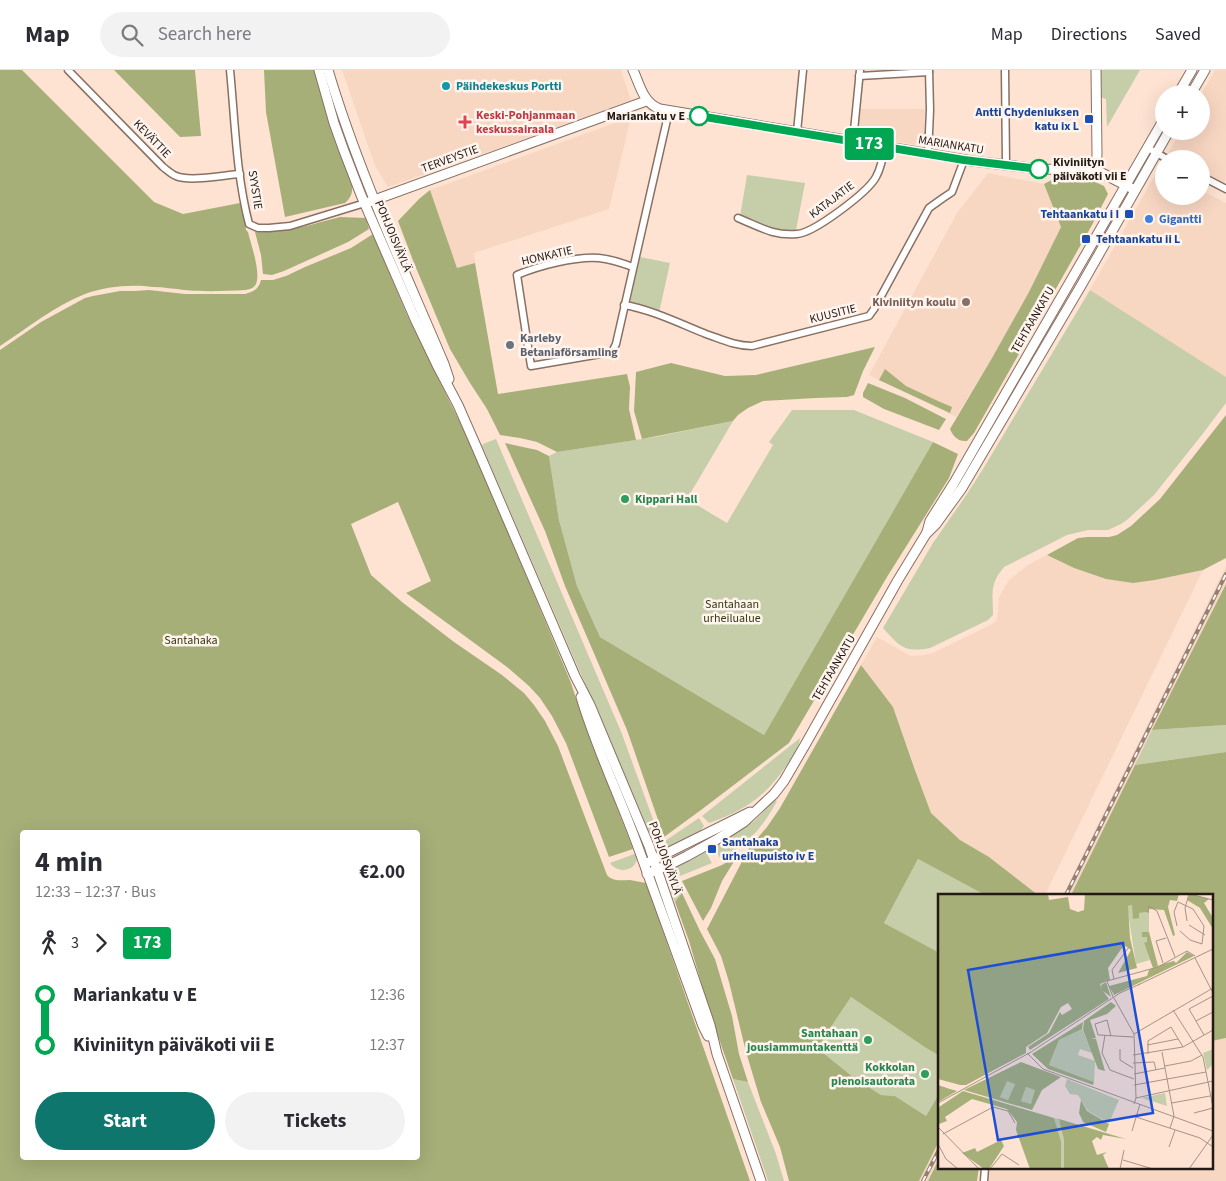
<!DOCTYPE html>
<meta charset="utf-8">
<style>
:root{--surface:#fff;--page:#f2f2f3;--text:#2b2b33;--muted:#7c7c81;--line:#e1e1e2;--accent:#0f766e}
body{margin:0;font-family:"Source Sans 3",sans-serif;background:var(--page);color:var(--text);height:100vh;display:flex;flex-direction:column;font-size:19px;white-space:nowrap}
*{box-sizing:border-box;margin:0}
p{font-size:16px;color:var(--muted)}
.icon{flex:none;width:28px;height:28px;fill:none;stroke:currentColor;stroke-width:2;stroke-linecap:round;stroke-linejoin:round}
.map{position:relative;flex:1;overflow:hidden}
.details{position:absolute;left:20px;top:760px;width:400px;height:330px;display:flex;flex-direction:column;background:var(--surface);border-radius:5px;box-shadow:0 5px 20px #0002}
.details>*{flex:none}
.badge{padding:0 10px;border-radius:4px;font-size:18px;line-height:32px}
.fabs{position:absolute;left:1155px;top:15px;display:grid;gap:10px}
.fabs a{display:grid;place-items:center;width:55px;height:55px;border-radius:50%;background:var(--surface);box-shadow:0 5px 20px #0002;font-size:25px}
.map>.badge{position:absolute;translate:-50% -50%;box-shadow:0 0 0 2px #fff}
.legs{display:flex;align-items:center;gap:8px;height:55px;padding:0 15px;font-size:16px}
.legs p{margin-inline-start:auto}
.head{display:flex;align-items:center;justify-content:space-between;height:85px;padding:0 15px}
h1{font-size:28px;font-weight:700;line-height:38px}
.cta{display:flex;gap:10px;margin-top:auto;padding:10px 15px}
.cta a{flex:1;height:58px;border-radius:30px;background:var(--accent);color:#fff;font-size:20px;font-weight:700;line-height:58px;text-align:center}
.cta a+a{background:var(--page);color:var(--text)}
ul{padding:0 15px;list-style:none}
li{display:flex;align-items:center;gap:18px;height:50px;font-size:19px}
li i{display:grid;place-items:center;width:8px;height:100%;margin:0 6px;background:currentColor}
li i::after{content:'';width:12px;height:12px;margin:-6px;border:4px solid;border-radius:50%;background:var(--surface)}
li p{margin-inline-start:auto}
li:first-child i{background:linear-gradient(#0000 50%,currentColor 0)}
li:last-child i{background:linear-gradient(currentColor 50%,#0000 0)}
header{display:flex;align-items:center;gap:30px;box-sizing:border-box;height:70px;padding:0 25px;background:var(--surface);border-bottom:1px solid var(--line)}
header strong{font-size:24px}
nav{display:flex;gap:28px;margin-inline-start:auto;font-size:18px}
.search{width:350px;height:45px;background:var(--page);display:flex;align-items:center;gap:12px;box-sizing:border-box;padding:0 18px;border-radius:28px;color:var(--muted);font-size:19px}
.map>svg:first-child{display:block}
.built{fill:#f8d7c2}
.green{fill:#c6cda9}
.forest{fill:#a6af78;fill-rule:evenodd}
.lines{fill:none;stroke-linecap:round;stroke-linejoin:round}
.street-casing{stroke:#887062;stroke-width:9}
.secondary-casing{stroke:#887062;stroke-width:11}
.street{stroke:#fff;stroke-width:6}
.secondary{stroke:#fff;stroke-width:9}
.rail-casing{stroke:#928075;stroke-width:4}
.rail{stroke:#fff4ee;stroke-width:2;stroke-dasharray:5.5;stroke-linecap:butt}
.line-1-casing{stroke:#fff;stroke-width:11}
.line-1{stroke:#00a651;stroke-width:8}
.culture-dot{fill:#0f9aa8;stroke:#fff4ee;stroke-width:2}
.stop-1-dot{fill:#fff;stroke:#00a651;stroke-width:2.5}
.transit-dot{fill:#1a4fb4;stroke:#fff4ee;stroke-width:2}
.health-dot{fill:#e0444e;stroke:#fff4ee;stroke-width:2}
.shop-dot{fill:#3f7fe0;stroke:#fff4ee;stroke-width:2}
.education-dot{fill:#8d6e63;stroke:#fff4ee;stroke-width:2}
.worship-dot{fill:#6b7280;stroke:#fff4ee;stroke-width:2}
.leisure-dot{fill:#2e9e5b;stroke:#fff4ee;stroke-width:2}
.labels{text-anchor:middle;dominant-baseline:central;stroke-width:5;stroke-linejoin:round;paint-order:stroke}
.culture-label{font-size:12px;font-weight:bold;fill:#0d838f;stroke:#fff4ee;text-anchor:start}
.transit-label{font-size:12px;font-weight:bold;fill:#164399;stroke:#fff4ee;text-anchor:end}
.health-label{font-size:12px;font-weight:bold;fill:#be3a42;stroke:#fff4ee;text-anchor:start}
.stop-label{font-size:12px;font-weight:bold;fill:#231a14;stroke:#fff4ee;text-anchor:end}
.street-label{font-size:12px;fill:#231a14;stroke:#fff4ee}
.shop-label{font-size:12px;font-weight:bold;fill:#366cbe;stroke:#fff4ee;text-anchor:start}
.education-label{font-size:12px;font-weight:bold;fill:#785e54;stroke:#fff4ee;text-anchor:end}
.worship-label{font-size:12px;font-weight:bold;fill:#5b616d;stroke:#fff4ee;text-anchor:start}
.leisure-label{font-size:12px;font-weight:bold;fill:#27864d;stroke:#fff4ee;text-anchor:end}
.park-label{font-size:12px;fill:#353a0f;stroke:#fff4ee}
.inset-road{fill:none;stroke:#a69387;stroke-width:1}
.view{fill:#1d4ed8;fill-opacity:0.15;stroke:#1d4ed8;stroke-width:2.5}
.inset-edge{fill:none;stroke:#231a14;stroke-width:2.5}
</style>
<header>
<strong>Map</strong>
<div class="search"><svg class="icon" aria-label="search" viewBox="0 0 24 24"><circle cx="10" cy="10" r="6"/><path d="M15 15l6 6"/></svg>Search here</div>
<nav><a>Map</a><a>Directions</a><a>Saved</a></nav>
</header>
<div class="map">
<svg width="1226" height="1111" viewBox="0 0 1226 1111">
<rect width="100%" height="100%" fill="#fee3d3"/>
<g class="built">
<polygon points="342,0 621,0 631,30 511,74 388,117 375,96"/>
<polygon points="1215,0 1226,0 1226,110 1224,115 1201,103 1201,89 1174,89 1167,85 1181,61 1201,61 1201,25"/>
<polygon points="859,39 925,39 924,73 921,76 872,67 858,63"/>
<polygon points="631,47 609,139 474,183 475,193 457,199 430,120"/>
<polygon points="1159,98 1164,100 1164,126 1201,126 1201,120 1226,133 1226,307 1090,220"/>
<polygon points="988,103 1044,114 1061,157 1029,222 992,288 956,347 869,305 957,143"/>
<polygon points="1047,485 1074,498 1106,509 1133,513 1155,510 1203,500 1045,825 1038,825 989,787 960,770 931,743 893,637 861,595 877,567 911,586 923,585 933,583 994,553 997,549 999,527 1009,510 1028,495"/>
<polygon points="1226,496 1226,513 1071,825 1063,825"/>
<polygon points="1226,968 1226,1111 987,1111 987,1105 988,1097 1212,1097 1212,971"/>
<polygon points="940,1069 940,1087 928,1111 919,1111"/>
</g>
<g class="green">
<polygon points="1100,0 1140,0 1107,57 1106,29 1100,27"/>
<polygon points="747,105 805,113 796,160 777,161 771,159 740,147"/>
<polygon points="640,187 670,193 659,243 630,233"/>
<path d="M1090 220 1226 307V333L1201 366 1154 425 1128 449 1121 454 1108 460H1088L1067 465 1004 497C989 515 993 523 993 545L988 550 930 578C904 583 899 576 883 558L933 473 967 424 983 399Z"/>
<polygon points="792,340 854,340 933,372 764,665 600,567 577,516 559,450 549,386 557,382 655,367 733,351 687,429 727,453 773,375 769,372"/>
<polygon points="496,369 622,664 659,766 659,770 652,773 583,609 485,383 482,376 483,374"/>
<polygon points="1226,655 1226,682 1135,695 1152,660"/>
<path d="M800 668C799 679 792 687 786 696 765 727 744 741 709 753L702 746Z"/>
<path d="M775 730 777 731C769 746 758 762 745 773 738 779 728 784 720 788L714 776 754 751Z"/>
<path d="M699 748 704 756C696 769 681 773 668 780L665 771Z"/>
<polygon points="705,781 712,793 680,806 675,796"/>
<path d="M637 783C640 800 619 806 610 793Z"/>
<polygon points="918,789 985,825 940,825 940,883 884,853"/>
<path d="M670 799 682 823 675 832C671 821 664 810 670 799Z"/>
<polygon points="851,927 926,978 940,986 940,1022 926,1046 895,1026 881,1025 853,1007 817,978"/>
<polygon points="733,1009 748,1012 776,1084 784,1111 768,1111"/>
</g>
<g class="forest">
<path d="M0 0H22L154 132 183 144 240 133 245 147 246 160 248 162C251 175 261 202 256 214 254 218 250 219 246 220 225 221 204 222 184 220 174 219 164 217 153 217 132 214 106 216 85 224 54 236 28 258 0 276Z"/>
<polygon points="114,0 195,0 201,66 180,67"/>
<path d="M264 0H315L328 49 352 115C353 122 351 128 345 133L285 147 266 42Z"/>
<path d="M1059 106 1091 110 1104 116 1108 124 1092 155 974 363 967 371C958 372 953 366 950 359L992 288 1029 222 1061 157 1044 114Z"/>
<polygon points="430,120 457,198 475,193 498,324 627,304 630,317 629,339 636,370 557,382 537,372 520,368 500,365 487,339 470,313 450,279 414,193 398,151 419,129"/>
<path d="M340 147 366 148 369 159 348 172 284 201 272 205 263 204 261 185 255 162C284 164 312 154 340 147Z"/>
<path d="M373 164 407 245 474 381 571 613 586 658 633 779 609 787 566 673 552 646 540 628 529 616 507 597 406 523 431 511 398 432 351 454 371 505 402 532 454 572 502 605 524 623 534 635 545 651 558 676 607 805C613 812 621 810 630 810 635 811 641 812 646 813L750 1111H0V280L41 252 85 228 93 226 120 221H135L149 220 185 224H245C253 222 259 219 261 210H273L286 206 305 197 351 178ZM22 762H418V1088H22Z"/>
<polygon points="875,277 863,301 854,325 847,327 816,328 763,331 748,338 738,345 733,351 642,369 634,341 636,302 671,293 725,306 756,305"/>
<polygon points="885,299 906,316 938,331 952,337 950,343 879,310"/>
<polygon points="868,313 905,328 946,349 939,360 884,339 863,327 863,323"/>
<polygon points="1226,345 1226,488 1203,500 1155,510 1133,513 1106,509 1074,498 1047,485 1078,468 1088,467 1109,467 1117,465 1131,456 1160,429"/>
<polygon points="933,372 958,384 949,408 887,507 789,673 701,740 664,767 627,660 565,516 545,461 505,373 537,380 549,386 559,450 577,516 600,567 764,665"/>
<polygon points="1226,514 1226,655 1152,660"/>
<polygon points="861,595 893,637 915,700 931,743 960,770 989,787 1038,825 985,825 918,789 884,853 940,883 940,986 926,978 851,927 817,978 853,1007 881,1025 895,1026 926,1046 940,1022 940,1069 919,1111 789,1111 780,1077 761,1032 746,982 729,912 721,886 707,859 749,778 767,757 780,738"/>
<polygon points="1226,682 1226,968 1212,971 1212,825 1071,825 1135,695"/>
<polygon points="738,785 722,811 711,838 703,851 682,811 722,795"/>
<polygon points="682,823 700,861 715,889 732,946 739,984 748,1012 733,1009 711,946 689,871 675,832"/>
<polygon points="940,1087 940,1097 979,1097 977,1111 928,1111"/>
</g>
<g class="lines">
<g class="street-casing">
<g id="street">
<path d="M68 0 163 97C167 100 171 104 176 106 190 112 224 105 240 104"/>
<path d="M230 0C235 51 236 104 249 154L258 158H269L290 156 365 133"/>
<polyline points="1005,0 1006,94"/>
<polyline points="859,6 929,2"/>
<polyline points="797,62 803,0"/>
<polyline points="853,71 860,0"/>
<polyline points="1148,78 1167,89"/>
<polyline points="928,84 930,40 929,0"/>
<polyline points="1201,106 1226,119"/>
<path d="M738 148C760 157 773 166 797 164 814 163 868 122 876 107 881 98 883 87 884 77"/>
<path d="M633 197C622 193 610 189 599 188 576 186 538 196 517 205L531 296 612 282 616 274 669 41"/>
<path d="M624 235C650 239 681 254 706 264 721 269 735 276 752 276L869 246 874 239 929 138 943 128 952 122 964 90"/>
<polyline points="984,1111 985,1097"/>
</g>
</g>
<g class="secondary-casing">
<g id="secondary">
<polyline points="319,0 334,53 344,81 361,125 415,249 438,297 458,335 476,376 575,606 590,635 649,776 710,955 717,984 761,1111"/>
<path d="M328 0C358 101 403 197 444 294L449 309"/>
<path d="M633 0C640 15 643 33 660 39L972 91 1040 99 1096 100 1135 120"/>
<polyline points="1096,0 1097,84 1096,100"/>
<polyline points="1178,24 1192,0"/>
<polyline points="1191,24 1205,0"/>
<polyline points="369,132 646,31"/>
<polyline points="927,462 930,451 954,413 1164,49"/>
<path d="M581 627C596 678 620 727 638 777 660 836 681 897 703 956L708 966"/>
<polyline points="649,792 750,742"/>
<polyline points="647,804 671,794 687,786 716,770 744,752 774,724 784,711 805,675 898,510 926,464 936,454 962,418 1082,214 1169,61"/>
</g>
</g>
<use href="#street" class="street"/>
<use href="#secondary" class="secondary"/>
<g class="rail-casing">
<g id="rail">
<polyline points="1066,825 1226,504"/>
<polyline points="923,1111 940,1078"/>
</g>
</g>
<use href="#rail" class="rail"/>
</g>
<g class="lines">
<g class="line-1-casing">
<polyline id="line-1" points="699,46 964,90 1039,99"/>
</g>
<use href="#line-1" class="line-1"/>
</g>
<circle class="culture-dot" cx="446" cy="16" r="5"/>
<g class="stop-1-dot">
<circle cx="699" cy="46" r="9"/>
<circle cx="1039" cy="99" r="9"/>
</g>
<g class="transit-dot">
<rect x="1084" y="44" width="10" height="10" rx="2.5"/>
<rect x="1124" y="139" width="10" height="10" rx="2.5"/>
<rect x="1081" y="164" width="10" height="10" rx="2.5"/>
<rect x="707" y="774" width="10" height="10" rx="2.5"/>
</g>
<path class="health-dot" d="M462.5 44.5h5v5h5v5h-5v5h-5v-5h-5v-5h5z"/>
<circle class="shop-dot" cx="1149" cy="149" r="5"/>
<circle class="education-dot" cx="966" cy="232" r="5"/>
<circle class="worship-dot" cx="510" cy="275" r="5"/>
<g class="leisure-dot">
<circle cx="625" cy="429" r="5"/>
<circle cx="868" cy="970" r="5"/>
<circle cx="925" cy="1004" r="5"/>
</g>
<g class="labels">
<g class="culture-label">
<text x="456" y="16">Päihdekeskus Portti</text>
</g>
<g class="transit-label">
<text x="1079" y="42">Antti Chydeniuksen<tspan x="1079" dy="14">katu ix L</tspan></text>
<text x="1119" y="144">Tehtaankatu i I</text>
<text x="1096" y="169" text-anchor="start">Tehtaankatu ii L</text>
<text x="722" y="772" text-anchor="start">Santahaka<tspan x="722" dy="14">urheilupuisto iv E</tspan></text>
</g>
<g class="health-label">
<text x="476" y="45">Keski-Pohjanmaan<tspan x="476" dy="14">keskussairaala</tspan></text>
</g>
<g class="stop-label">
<text x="685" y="46">Mariankatu v E</text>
<text x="1053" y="92" text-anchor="start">Kiviniityn<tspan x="1053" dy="14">päiväkoti vii E</tspan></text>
</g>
<g class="street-label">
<text transform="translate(152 69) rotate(46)">KEVÄTTIE</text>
<text transform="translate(951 75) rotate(9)">MARIANKATU</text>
<text transform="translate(450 89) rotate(-20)">TERVEYSTIE</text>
<text transform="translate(255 120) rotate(81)">SYYSTIE</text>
<text transform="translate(832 130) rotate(-37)">KATAJATIE</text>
<text transform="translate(393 166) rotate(67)">POHJOISVÄYLÄ</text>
<text transform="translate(547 186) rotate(-13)">HONKATIE</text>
<text transform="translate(833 244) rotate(-14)">KUUSITIE</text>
<text transform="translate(1033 250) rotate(-60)">TEHTAANKATU</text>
<text transform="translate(834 598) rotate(-60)">TEHTAANKATU</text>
<text transform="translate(665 788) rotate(70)">POHJOISVÄYLÄ</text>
</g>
<g class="shop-label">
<text x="1159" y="149">Gigantti</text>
</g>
<g class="education-label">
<text x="956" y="232">Kiviniityn koulu</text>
</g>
<g class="worship-label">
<text x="520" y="268">Karleby<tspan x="520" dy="14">Betaniaförsamling</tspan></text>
</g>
<g class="leisure-label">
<text x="635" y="429" text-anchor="start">Kippari Hall</text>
<text x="858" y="963">Santahaan<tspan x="858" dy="14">jousiammuntakenttä</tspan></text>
<text x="915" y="997">Kokkolan<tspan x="915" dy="14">pienoisautorata</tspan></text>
</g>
<g class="park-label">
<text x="732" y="534">Santahaan<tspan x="732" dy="14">urheilualue</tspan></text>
<text x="191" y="570">Santahaka</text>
</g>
</g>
<g transform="translate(938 824)">
<rect width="275" height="275" fill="#fee3d3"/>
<path d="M194 11 201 19 211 18V38H204L209 43 210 49H206L212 66 198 70 189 12ZM144 135 154 159 142 155 140 161 157 167 156 188 111 171 121 146ZM275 155V170L269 176 265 159ZM129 185 181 206 171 229 150 217 140 201 132 200 127 192ZM69 186 77 190 70 206 62 203ZM88 193 98 196 93 210 83 207ZM227 199 229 212 204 204ZM116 224 121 225 126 246V275H123V247Z" fill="#c6cda9"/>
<path d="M0 0H110L111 6 130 3 132 15 140 18 146 16 147 0H241L239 7 232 6 230 13 237 41 235 42 226 16 211 15V18L201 19V24L195 25 194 11 190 12 192 44 199 74 180 79 193 56 186 51 170 74 172 86 162 90 164 95 163 91 168 88 173 103 165 97 171 105 92 156 90 153 111 139 122 118 124 121 134 115 130 109 123 113 109 139 88 153V159L28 191H22L0 185ZM252 0 271 5 266 9 275 24V35L262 14 249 6ZM204 38H211L220 72 215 74 206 49 209 48V43H204ZM249 58 256 62 176 101 171 92 209 82 211 76 225 70 236 67 238 69ZM173 108 178 112 169 120 152 126 158 144 153 145H158L167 177 160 175 145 136 146 127ZM145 128 144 135 121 146 111 171 156 188 155 191 110 175 94 160ZM83 168 123 183 104 196 94 216 26 196ZM69 187 77 190 70 206 62 203ZM88 193 97 196 93 210 83 207ZM0 191 12 195 19 197 0 208ZM25 197 116 224 123 247V275H92L78 236 79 228 69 215 34 205 7 223 9 227 1 230V213ZM143 206 149 217 171 230 168 238 145 228 141 219ZM121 225 188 245 165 241 163 246 159 243 154 247 159 261 169 258 165 261 171 275H126V246ZM63 246 66 252 51 275H46L24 259 37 254 39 258Z" fill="#a6af78" fill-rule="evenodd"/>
<path class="inset-road" d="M252 0 275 6M210 19 211 12 219 17 237 63M249 27 247 14 251 0M251 31 267 41M239 32 236 18 240 8 255 15 266 32 264 50 252 46 242 37M257 64 275 99M225 69 218 47 228 44M176 85 174 76 191 53M200 91 275 55M175 103 169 87 220 73 249 57 257 62M176 104 196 140M235 116 265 163 275 213M258 127 275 118M167 141 164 159 172 176 196 185M266 141 251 115 275 102M173 142 169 126 157 130 160 141H162L195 143M209 151 240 145M182 155V166L195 174M224 158 236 222 232 234M89 159 105 175 275 237M210 160V147L233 133 245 153M195 161 245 153 275 136M195 169 216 168 218 176M227 172 253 167 264 161M196 180 227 174M196 191 268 178M274 203 275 188M198 204 196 140 275 94M0 209 93 158 182 99 202 90M234 209 272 202M196 210 198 204 275 187M256 219 275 214M198 223 262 244 275 253M0 233 41 275M194 237 202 210M5 240 55 213 70 217 77 229M0 250 8 265 20 275M231 253 237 236M185 266 215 275M52 275 64 260 81 271M182 275 186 256M251 275 275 241"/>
<path class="view" d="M185 49 215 219 60 246 30 76Z"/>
<rect width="275" height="275" class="inset-edge"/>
</g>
</svg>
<div class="fabs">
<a>+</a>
<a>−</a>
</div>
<b class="badge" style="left:869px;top:74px;background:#00a651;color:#fff">173</b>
<section class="details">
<div class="head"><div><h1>4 min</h1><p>12:33 – 12:37 · Bus</p></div><b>€2.00</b></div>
<div class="legs"><svg class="icon" aria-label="walk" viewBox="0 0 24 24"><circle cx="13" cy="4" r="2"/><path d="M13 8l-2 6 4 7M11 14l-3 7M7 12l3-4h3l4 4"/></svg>3<svg class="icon" aria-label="forward" viewBox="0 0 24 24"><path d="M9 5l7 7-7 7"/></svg><b class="badge" style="background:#00a651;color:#fff">173</b></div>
<ul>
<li><i style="color:#00a651"></i><b>Mariankatu v E</b><p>12:36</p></li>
<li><i style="color:#00a651"></i><b>Kiviniityn päiväkoti vii E</b><p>12:37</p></li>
</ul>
<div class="cta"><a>Start</a><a>Tickets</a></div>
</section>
</div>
